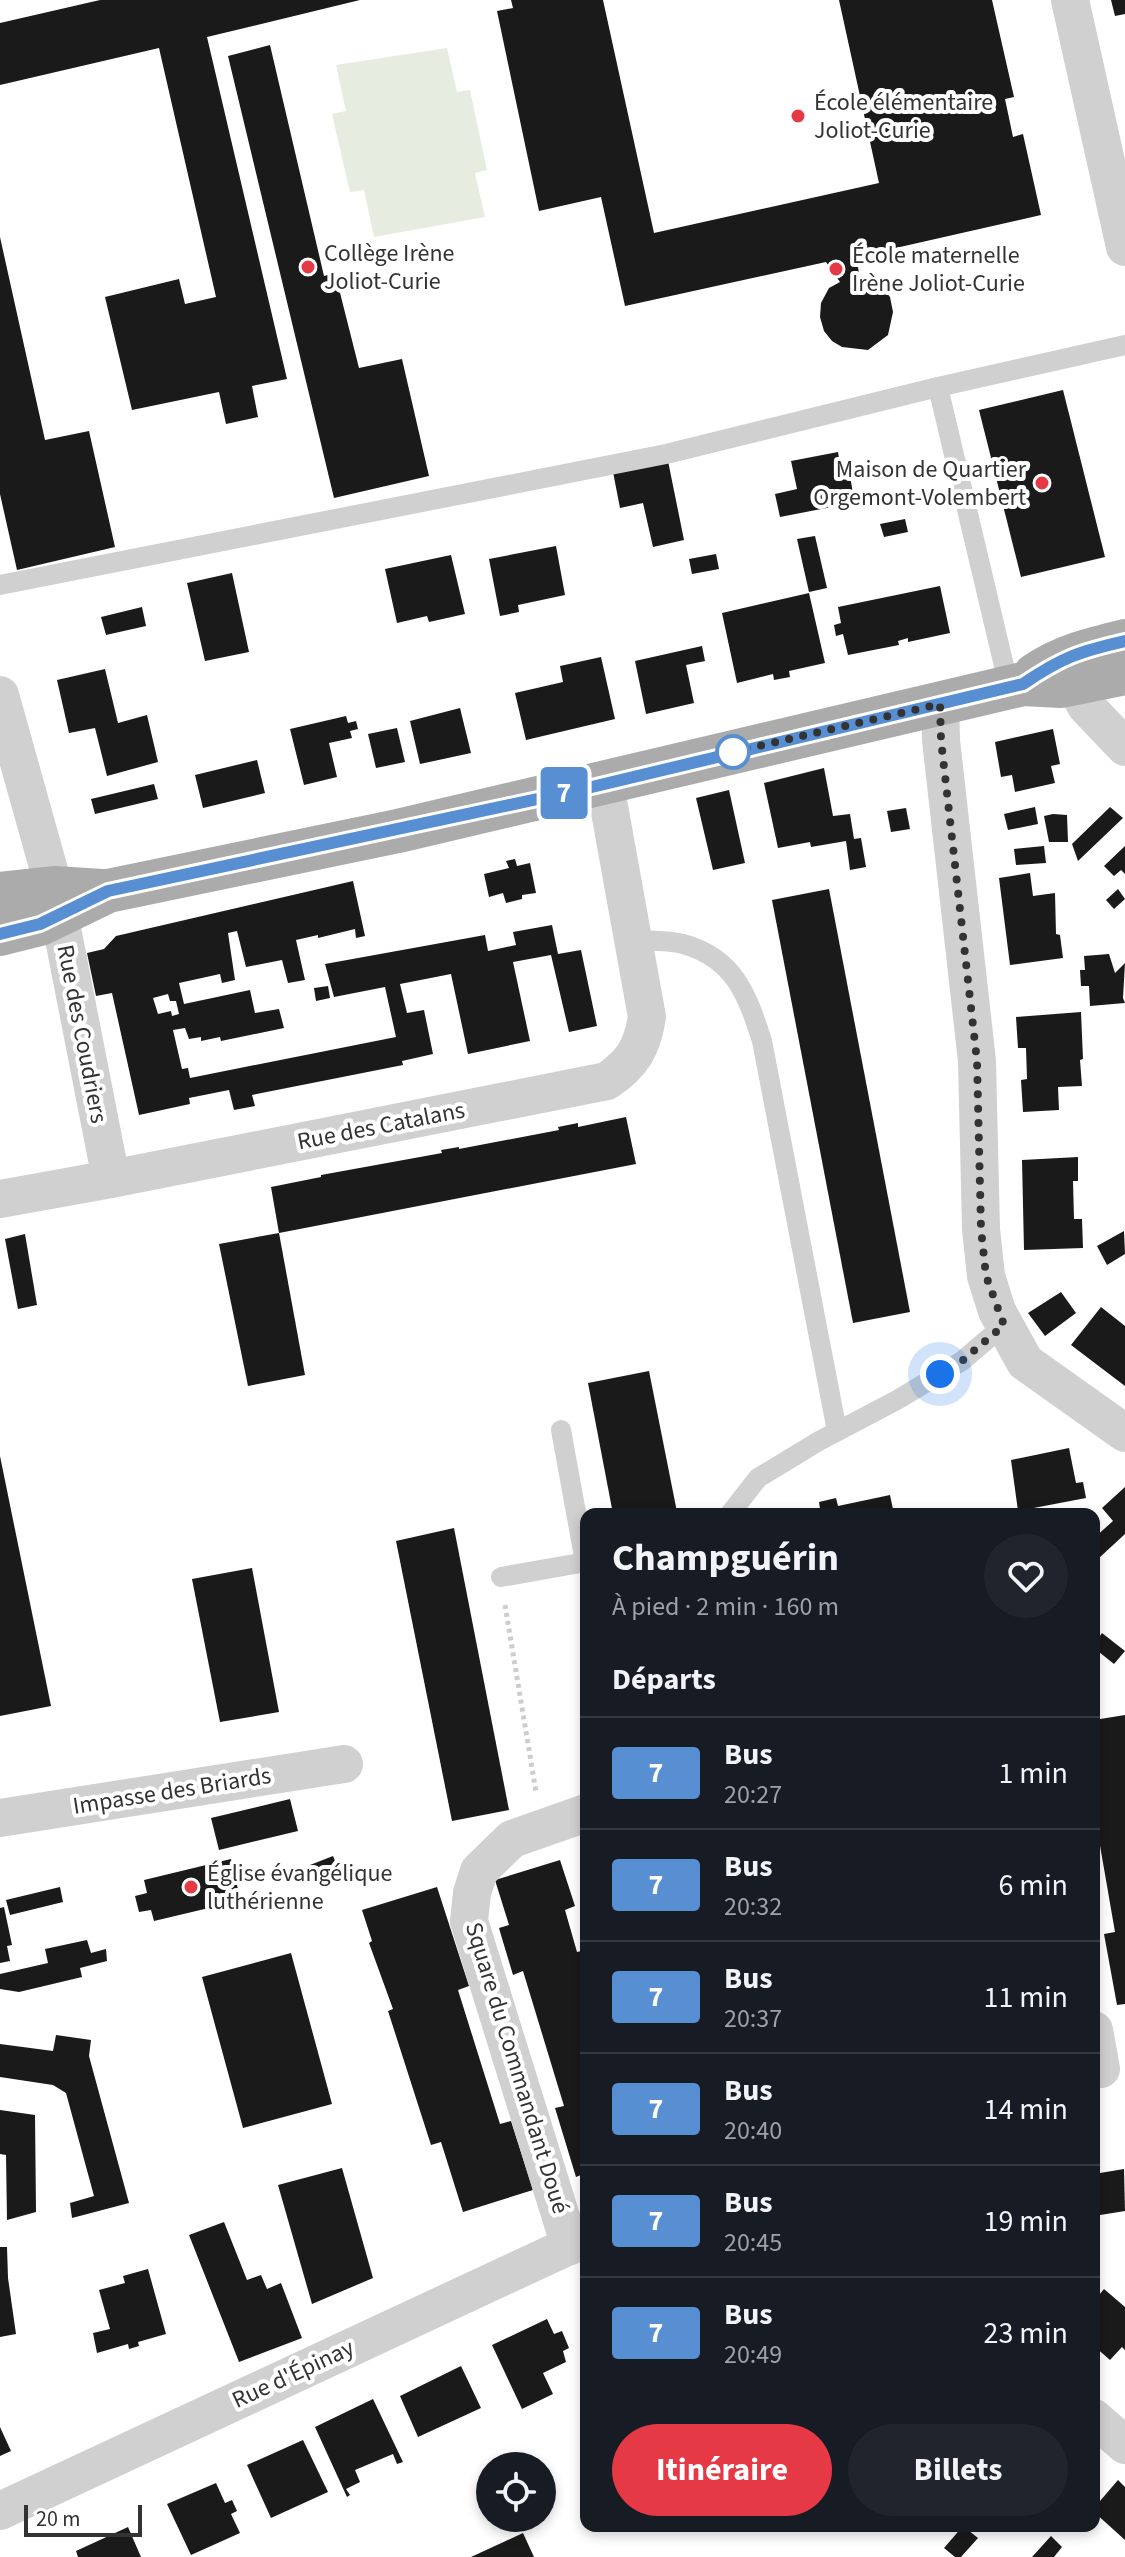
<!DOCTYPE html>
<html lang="fr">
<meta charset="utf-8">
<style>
:root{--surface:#171b24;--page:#20242c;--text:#f1f3f6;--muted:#9ea1a6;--line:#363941;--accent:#e63946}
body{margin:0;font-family:"Source Sans 3",sans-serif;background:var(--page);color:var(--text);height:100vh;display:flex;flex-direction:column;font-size:30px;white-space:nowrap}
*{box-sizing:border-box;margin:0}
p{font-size:26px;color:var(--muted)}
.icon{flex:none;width:44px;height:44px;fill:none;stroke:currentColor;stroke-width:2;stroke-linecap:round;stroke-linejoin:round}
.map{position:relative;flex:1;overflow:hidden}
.side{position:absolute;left:580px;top:1508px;width:520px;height:1024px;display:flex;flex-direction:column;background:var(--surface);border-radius:16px;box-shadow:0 4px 12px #0003}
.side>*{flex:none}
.badge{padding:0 16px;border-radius:6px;font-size:28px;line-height:52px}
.buttons{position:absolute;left:476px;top:2452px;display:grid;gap:16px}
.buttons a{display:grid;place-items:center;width:80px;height:80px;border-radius:50%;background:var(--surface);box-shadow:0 4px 12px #0003;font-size:40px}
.scale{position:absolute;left:24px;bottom:20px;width:118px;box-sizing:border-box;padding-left:8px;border:4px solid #333;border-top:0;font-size:22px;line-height:28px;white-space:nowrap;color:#333;-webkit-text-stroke:6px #fff;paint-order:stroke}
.you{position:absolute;width:40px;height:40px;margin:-20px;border:6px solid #fff;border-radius:50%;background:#1a73e8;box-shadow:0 0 0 12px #1a73e833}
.map>.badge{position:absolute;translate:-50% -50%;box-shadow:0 0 0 4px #fff}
h2{padding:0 32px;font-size:30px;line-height:72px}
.round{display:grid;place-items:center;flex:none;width:84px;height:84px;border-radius:42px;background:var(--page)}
.head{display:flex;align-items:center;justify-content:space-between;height:136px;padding:0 32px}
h1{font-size:38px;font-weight:700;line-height:60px}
.cta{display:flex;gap:16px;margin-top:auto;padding:16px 32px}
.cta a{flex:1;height:92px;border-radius:48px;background:var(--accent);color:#fff;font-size:32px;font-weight:700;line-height:92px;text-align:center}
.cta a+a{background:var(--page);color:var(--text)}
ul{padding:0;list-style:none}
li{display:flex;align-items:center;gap:24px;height:112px;padding:0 32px;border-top:2px solid var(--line)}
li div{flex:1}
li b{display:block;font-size:30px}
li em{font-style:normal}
li .badge{min-width:88px;font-weight:700;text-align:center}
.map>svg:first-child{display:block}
.garden{fill:#e6ecdf}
.building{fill:#1a1a1a;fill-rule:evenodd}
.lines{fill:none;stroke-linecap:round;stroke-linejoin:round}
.path{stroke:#cdcdcd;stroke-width:5;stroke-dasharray:4 4;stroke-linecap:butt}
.lane{stroke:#d0d0d0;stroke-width:20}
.street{stroke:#d0d0d0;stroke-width:38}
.primary{stroke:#ababab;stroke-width:44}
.line-casing{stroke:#fff;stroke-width:18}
.line{stroke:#588fd2;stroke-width:12}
.walk{stroke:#333;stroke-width:8;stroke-dasharray:0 14.4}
.poi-dot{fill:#e63946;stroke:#fff;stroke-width:3}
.stop-dot{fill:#fff;stroke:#588fd2;stroke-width:4}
.labels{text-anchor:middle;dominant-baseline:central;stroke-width:8;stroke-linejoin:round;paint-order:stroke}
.poi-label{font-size:24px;fill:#333;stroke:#fff;text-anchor:start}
.street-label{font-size:24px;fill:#333;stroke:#fff}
</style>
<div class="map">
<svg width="1125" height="2557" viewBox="0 0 1125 2557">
<rect width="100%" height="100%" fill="#fff"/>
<polygon class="garden" points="447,48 457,92 470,90 487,170 475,173 485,217 374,237 364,190 350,192 332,114 346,111 336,65"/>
<g class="building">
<polygon points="100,0 360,0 207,37 287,379 252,386 258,417 226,424 219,392 132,410 105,297 179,279 185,304 216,297 159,48 0,85 0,23"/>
<polygon points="511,0 603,0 654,233 879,183 839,0 992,0 1014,97 1005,99 1013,137 1023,134 1041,215 856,257 860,278 875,282 882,287 890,297 893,312 888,335 868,350 842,347 832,341 824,331 820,317 821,303 829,288 840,282 826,262 625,306 601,197 539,211 497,11 513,8"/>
<polygon points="1111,0 1125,0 1125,14 1115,16"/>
<polygon points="270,45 324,276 335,273 359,368 402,359 429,476 334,498 228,56"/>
<polygon points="0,237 45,440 89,431 115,547 17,570 0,494"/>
<polygon points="1063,390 1105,557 1021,577 979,410"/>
<polygon points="838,452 842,478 850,476 854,499 846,500 847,504 780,517 775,494 797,489 791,461"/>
<polygon points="668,461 684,540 653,547 643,503 620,508 613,472"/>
<polygon points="905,519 908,532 884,537 880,524"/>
<polygon points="815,536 827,588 809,592 797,539"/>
<polygon points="556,546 565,595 518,605 519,612 500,616 489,559"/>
<polygon points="716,554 719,569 692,574 689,559"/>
<polygon points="451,555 465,614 429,622 427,616 397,623 385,569"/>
<polygon points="232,573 249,652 205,661 187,583"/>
<polygon points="940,586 950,633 908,642 908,638 898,641 899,645 848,655 843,634 836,636 834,625 841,623 838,607"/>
<polygon points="809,593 825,663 789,671 790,677 774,680 773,674 737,683 722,613"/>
<polygon points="142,607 146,626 106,635 101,617"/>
<polygon points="702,646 705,661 686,665 694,703 646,714 635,661"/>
<polygon points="601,657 615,719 526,740 515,693 563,682 560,666"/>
<polygon points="105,669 118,723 147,715 158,762 107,776 95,728 69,733 57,680"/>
<polygon points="460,708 471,753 420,764 410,721"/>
<polygon points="346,716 348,723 356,721 358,729 350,731 352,738 329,743 337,777 304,785 290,729"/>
<polygon points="397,728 405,762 376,768 368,734"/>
<polygon points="1053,729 1060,764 1051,766 1055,783 1015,792 1012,775 1001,777 995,742"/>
<polygon points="257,760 265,793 203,808 195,775"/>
<polygon points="824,768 833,816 850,814 854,839 861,838 866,867 850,870 846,841 811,847 810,842 778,848 764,783"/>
<polygon points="154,784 158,799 95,814 91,799"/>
<polygon points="729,790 745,863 713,870 696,798"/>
<polygon points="1035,807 1038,824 1008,830 1004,814"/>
<polygon points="1110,807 1123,818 1078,861 1072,844"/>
<polygon points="906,808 910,829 891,832 887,811"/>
<polygon points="1053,814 1067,815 1068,842 1049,842 1044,816"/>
<polygon points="1044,846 1046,863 1016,865 1014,849"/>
<polygon points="1125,846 1125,874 1121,870 1114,876 1104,866"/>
<polygon points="515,859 517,866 530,863 536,893 522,895 522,899 506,903 503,893 489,897 484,874 509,868 506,861"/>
<polygon points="1030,873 1033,896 1055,893 1056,934 1060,935 1063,958 1010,965 999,878"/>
<path d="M353 881 365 936 356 938 355 929 318 938V935L296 940 305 980 288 983 282 960 246 967 237 931 228 933 235 980 222 983 220 974 179 983 184 1004 250 990 255 1013 279 1009 284 1028 221 1041 220 1037 201 1041V1037L189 1039 185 1028 173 1030 182 1069 188 1068 190 1078 396 1037 385 987 334 997 325 964 485 935 488 951 516 945 513 932 552 925 558 954 581 950 597 1026 569 1032 551 955 513 962 530 1041 468 1054 451 974 400 984 407 1013 424 1010 433 1054 402 1061 403 1065 252 1095 255 1106 234 1110 229 1090 189 1098 190 1104 139 1115 112 993 96 996 87 953 104 949 116 936ZM168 994 170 1001H176L179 1014 172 1016 171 1011 158 1014 153 998Z"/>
<polygon points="829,889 910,1312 853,1323 772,900"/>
<polygon points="1118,889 1125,899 1114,909 1106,900"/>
<polygon points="1109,954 1115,973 1125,963 1123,998 1125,1003 1090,1006 1089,986 1081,986 1080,970 1085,970 1084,956"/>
<polygon points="328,986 330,998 316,1001 314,988"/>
<polygon points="1081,1012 1083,1059 1080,1060 1082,1086 1058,1087 1059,1110 1023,1112 1021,1080 1027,1079 1026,1048 1018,1048 1016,1017"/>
<polygon points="626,1117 636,1164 279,1233 271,1187 321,1177 321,1175 442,1153 441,1150 459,1147 459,1149 559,1130 558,1127 578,1123 578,1127"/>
<polygon points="1078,1157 1078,1181 1073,1181 1074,1219 1082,1219 1083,1248 1024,1250 1022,1160"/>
<polygon points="1124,1231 1125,1254 1107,1265 1097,1246"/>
<polygon points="279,1233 305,1375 248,1386 219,1244"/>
<polygon points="25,1234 37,1305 18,1309 5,1239"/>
<polygon points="1061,1292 1076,1313 1045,1336 1028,1313"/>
<polygon points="1101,1307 1125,1326 1125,1386 1071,1345"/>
<polygon points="649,1371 677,1512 613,1514 588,1383"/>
<polygon points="1069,1448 1076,1483 1083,1482 1086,1498 1018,1511 1011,1460"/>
<polygon points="0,1456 51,1706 0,1716"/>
<polygon points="1125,1487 1125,1534 1099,1558 1094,1553 1094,1538 1113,1521 1102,1508"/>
<polygon points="890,1495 894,1514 801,1514 820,1509 819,1502 836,1498 838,1506"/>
<polygon points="454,1528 509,1810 452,1821 396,1541"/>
<polygon points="252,1568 279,1712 220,1722 192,1579"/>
<polygon points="1102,1633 1125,1651 1114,1664 1094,1648 1094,1644"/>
<polygon points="1125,1715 1125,2004 1117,2005 1104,1934 1115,1932 1094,1811 1094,1720"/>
<polygon points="290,1799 298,1831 219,1850 211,1818"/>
<polygon points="333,1856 339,1870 315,1879 310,1865"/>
<polygon points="231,1859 240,1898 234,1902 154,1921 151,1910 139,1912 135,1896 147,1893 144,1880"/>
<polygon points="560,1860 575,1906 565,1910 577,1952 586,1950 586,2173 576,2177 555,2108 564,2106 523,1971 513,1975 501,1935 499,1928 509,1925 495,1880"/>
<polygon points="60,1887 63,1902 10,1915 6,1900"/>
<polygon points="437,1887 469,1986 458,1990 463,2006 500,2124 511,2121 533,2190 463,2212 441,2142 431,2145 388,2011 393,2009 369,1943 372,1941 362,1910"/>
<polygon points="4,1907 12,1945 7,1946 10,1961 0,1963 0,1908"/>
<polygon points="87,1940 91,1953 106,1949 107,1961 80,1968 82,1977 19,1992 0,1989 0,1974 48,1963 45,1949"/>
<polygon points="291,1953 332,2104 243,2128 202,1977"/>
<polygon points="56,2035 91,2040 89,2056 129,2203 72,2218 70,2203 94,2196 66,2093 53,2085 0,2077 0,2044 53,2051"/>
<polygon points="0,2110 35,2115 36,2212 7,2220 6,2155 0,2154"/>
<polygon points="342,2168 373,2278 312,2304 278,2185"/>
<polygon points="1124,2169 1125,2211 1094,2216 1094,2174"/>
<polygon points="224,2222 247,2280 261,2275 267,2289 281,2283 302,2338 239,2362 189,2235"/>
<polygon points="0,2247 7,2247 8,2278 16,2334 0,2337"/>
<polygon points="148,2269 166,2334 138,2342 139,2346 129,2349 128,2344 97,2353 93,2333 110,2329 99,2290 125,2283 123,2276"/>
<polygon points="1104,2289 1125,2307 1125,2350 1122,2347 1110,2360 1094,2346 1097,2336 1094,2333 1094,2301"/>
<polygon points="547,2319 554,2334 562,2331 569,2348 563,2351 566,2362 543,2373 553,2394 522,2409 492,2345"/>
<polygon points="461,2366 481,2408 418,2437 400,2396"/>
<polygon points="373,2399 403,2462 397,2464 393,2454 355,2470 360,2482 346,2489 350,2495 347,2497 315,2427"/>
<polygon points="0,2427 11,2451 0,2456"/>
<polygon points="303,2440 328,2492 271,2518 247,2465"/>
<polygon points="1118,2480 1125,2487 1125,2540 1094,2512 1094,2508"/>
<polygon points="216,2483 225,2503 232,2500 237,2511 231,2514 240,2533 191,2555 167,2504"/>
<polygon points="963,2526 978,2538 961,2557 955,2557 944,2548"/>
<polygon points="128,2527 141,2557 78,2557 76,2551"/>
<polygon points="523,2533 534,2557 471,2557"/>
<polygon points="1051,2536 1062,2547 1054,2557 1032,2557"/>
</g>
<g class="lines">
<polyline class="path" points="505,1605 536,1792"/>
<g class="lane">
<polyline points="0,585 666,454 938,387"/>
<polyline points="1009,687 938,387 1125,345"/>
<path d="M633 940C649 941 668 940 683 944 734 958 747 994 762 1041L837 1431"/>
<polyline points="561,1430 585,1562"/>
<polyline points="730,1514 758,1478 819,1441 897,1400 962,1361 1004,1325"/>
<polyline points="501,1577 586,1562"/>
</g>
<g class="street">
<polyline points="1070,0 1125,247"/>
<polyline points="1074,684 1086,706 1125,747"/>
<polyline points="0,695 54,888 111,1179"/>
<polyline points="940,704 941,740 977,1061 981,1229 986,1276 997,1311 1025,1362 1125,1433"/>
<path d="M0 1199 111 1179 607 1081C633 1063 642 1048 647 1017L605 784"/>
<polyline points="0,1818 344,1764"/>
<polyline points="1094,2030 1101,2069"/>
<polyline points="570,2246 469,1921 472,1893 479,1871 512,1839 586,1813"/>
<polyline points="1094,2418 1125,2445"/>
<polyline points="0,2511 586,2238"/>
</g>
<g class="primary">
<path d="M1035 675C1063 656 1092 649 1125 641"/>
<polyline points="0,894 54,888 102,891"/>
<polyline points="0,934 40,924 108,891 398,831 1023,684 1061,686 1125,673"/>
</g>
</g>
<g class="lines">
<g class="line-casing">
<path id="line" d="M0 934 40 924 108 891 575 791 1023 684C1061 658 1080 651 1125 641"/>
</g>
<use href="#line" class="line"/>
<polyline class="walk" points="733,752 940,704 941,740 977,1061 981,1229 986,1276 1004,1325 962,1361 940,1374"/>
</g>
<g class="poi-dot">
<circle cx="798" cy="116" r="8"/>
<circle cx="308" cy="267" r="8"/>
<circle cx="836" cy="269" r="8"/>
<circle cx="1042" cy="483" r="8"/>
<circle cx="191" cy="1887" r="8"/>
</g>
<circle class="stop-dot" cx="733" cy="752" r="16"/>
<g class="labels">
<g class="poi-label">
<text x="814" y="102">École élémentaire<tspan x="814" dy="28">Joliot-Curie</tspan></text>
<text x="324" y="253">Collège Irène<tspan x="324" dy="28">Joliot-Curie</tspan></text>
<text x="852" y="255">École maternelle<tspan x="852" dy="28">Irène Joliot-Curie</tspan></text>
<text x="1026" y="469" text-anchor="end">Maison de Quartier<tspan x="1026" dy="28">Orgemont-Volembert</tspan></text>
<text x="207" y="1873">Église évangélique<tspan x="207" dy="28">luthérienne</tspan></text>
</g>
<g class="street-label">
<text transform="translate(82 1034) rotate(79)">Rue des Coudriers</text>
<text transform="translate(381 1126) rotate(-11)">Rue des Catalans</text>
<text transform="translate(172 1791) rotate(-9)">Impasse des Briards</text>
<text transform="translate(517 2068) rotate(73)">Square du Commandant Doué</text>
<text transform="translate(293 2374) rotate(-25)">Rue d'Épinay</text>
</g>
</g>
</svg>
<div class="buttons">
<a><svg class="icon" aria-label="locate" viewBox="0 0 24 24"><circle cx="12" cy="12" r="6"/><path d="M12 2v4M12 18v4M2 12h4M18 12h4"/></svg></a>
</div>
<div class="scale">20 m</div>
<div class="you" style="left:940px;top:1374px"></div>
<b class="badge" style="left:564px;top:793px;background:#588fd2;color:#fff">7</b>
<section class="side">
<div class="head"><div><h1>Champguérin</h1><p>À pied · 2 min · 160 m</p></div><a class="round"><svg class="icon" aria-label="heart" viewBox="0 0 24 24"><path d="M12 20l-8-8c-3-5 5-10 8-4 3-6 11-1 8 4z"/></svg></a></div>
<h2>Départs</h2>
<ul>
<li><span class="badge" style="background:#588fd2;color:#fff">7</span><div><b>Bus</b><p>20:27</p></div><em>1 min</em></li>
<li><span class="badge" style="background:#588fd2;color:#fff">7</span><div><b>Bus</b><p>20:32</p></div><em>6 min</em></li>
<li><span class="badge" style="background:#588fd2;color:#fff">7</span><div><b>Bus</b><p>20:37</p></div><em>11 min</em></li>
<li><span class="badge" style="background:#588fd2;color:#fff">7</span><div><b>Bus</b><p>20:40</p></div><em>14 min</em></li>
<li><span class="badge" style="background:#588fd2;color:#fff">7</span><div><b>Bus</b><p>20:45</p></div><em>19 min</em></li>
<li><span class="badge" style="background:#588fd2;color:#fff">7</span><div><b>Bus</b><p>20:49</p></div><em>23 min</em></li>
</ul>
<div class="cta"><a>Itinéraire</a><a>Billets</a></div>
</section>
</div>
